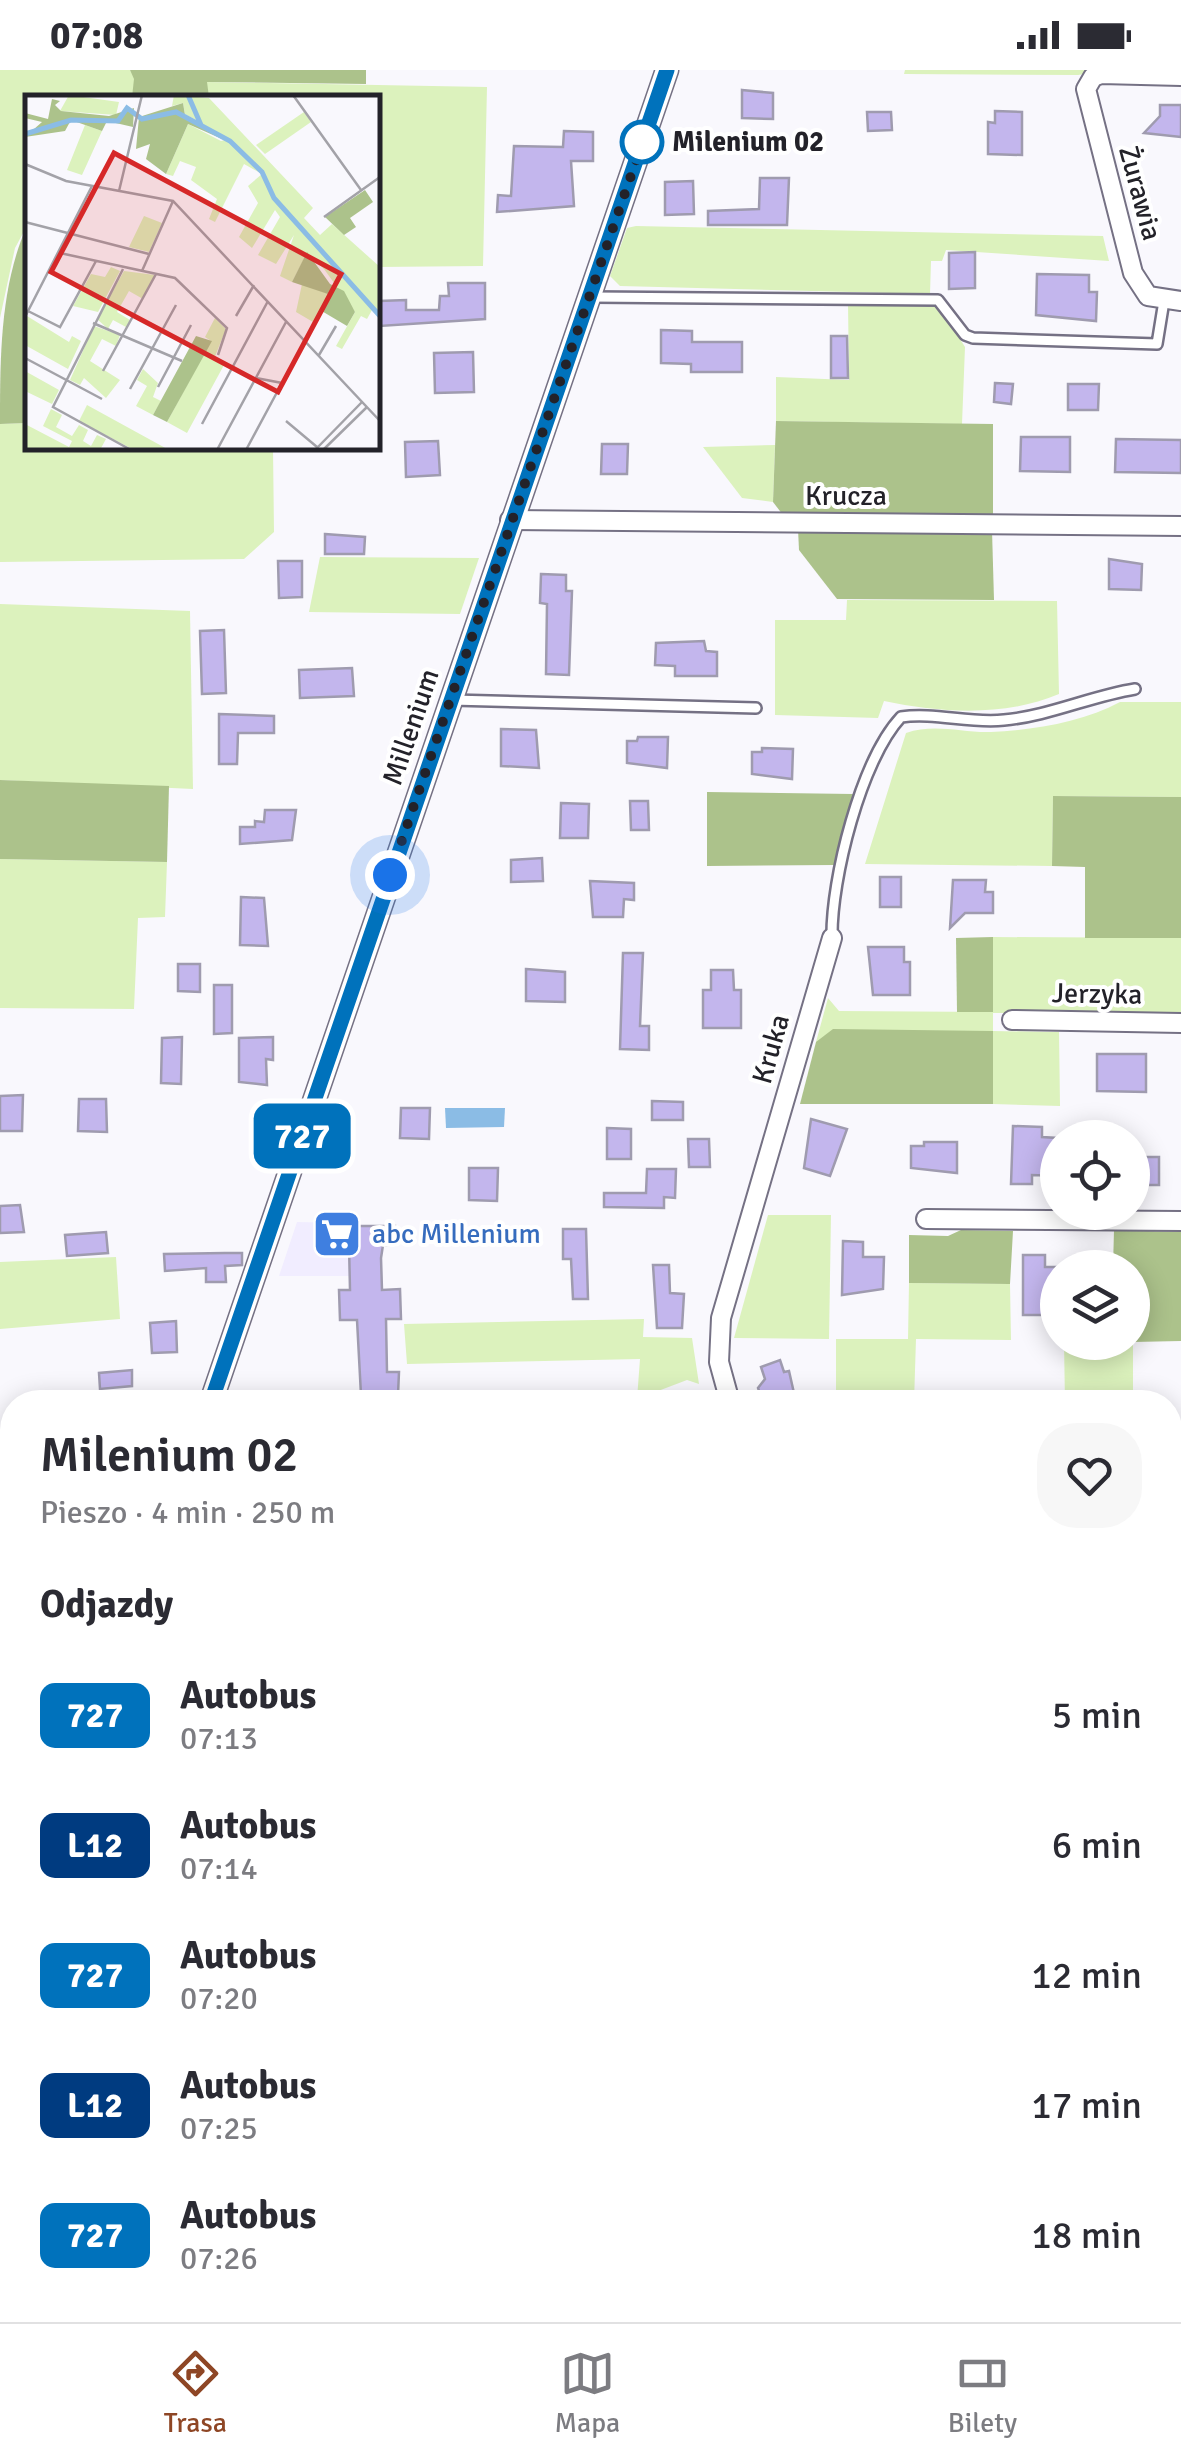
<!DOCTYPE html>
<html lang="pl">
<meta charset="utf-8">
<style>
:root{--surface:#fff;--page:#f7f7f7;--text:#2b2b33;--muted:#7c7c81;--line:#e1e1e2;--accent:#8e4625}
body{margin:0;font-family:Signika,sans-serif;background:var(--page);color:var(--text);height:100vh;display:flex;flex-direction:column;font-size:38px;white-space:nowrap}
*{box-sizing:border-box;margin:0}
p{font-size:32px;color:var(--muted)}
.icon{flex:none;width:55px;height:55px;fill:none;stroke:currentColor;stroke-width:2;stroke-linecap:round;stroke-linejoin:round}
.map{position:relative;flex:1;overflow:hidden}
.side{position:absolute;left:0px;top:1320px;width:1182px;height:932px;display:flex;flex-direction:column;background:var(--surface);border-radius:40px 40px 0 0;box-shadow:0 5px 25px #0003}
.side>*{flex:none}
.badge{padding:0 20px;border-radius:15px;font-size:35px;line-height:65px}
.fabs{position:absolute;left:1040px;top:1050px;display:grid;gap:20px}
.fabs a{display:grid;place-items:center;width:110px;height:110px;border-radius:50%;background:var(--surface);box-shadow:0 5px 25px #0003;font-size:50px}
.you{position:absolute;width:50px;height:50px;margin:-25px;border:8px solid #fff;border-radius:50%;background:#1a73e8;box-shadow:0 0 0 15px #1a73e833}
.map>.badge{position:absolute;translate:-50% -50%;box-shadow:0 0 0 5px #fff}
h2{padding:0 40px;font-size:38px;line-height:90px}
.round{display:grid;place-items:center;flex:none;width:105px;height:105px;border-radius:40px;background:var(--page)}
.headline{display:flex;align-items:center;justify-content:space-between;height:170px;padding:0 40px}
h1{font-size:48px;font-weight:600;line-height:75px}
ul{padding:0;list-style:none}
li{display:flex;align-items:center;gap:30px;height:130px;padding:0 40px}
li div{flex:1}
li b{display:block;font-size:38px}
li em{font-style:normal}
li .badge{min-width:110px;font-weight:700;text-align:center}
.status{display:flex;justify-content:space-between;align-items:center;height:70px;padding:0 50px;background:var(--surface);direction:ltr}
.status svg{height:28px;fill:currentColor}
.menu{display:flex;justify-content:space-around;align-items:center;height:140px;border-top:2px solid var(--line);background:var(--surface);font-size:28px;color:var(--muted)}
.menu a{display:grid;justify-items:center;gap:5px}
.menu .on{color:var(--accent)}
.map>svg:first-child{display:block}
.built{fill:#f1edff}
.green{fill:#dcf2bd}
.forest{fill:#acc28b}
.water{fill:#8bbce5}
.building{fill:#c3b6ed;stroke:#9f9baf;stroke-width:2.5}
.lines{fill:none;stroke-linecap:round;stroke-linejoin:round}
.service-casing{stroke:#757184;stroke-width:14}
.minor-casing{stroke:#757184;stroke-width:22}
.tertiary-casing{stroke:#757184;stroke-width:25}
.service{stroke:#fff;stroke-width:9}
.minor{stroke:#fff;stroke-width:18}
.tertiary{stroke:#fff;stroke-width:20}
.line-casing{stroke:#fff;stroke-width:22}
.line{stroke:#0072bc;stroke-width:15}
.walk{stroke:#232229;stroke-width:10;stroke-dasharray:0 18}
.stop-dot{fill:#fff;stroke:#0072bc;stroke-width:5}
.labels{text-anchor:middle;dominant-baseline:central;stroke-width:8;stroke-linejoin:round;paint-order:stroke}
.stop-label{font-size:28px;font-weight:bold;fill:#232229;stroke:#fff;text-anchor:start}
.street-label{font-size:28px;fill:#232229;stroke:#fff}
.shop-label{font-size:28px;fill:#366cbe;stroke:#fff;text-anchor:start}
.inset-river{fill:none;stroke:#8bbce5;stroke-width:5}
.inset-road{fill:none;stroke:#a3a2a8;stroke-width:2.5}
.view{fill:#d62828;fill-opacity:0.15;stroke:#d62828;stroke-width:5}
.inset-edge{fill:none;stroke:#232229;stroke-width:5}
</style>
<div class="status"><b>07:08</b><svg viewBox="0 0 49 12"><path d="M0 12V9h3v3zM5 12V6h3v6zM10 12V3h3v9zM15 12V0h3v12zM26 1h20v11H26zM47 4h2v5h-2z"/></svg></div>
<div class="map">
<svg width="1181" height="2252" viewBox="0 0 1181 2252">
<rect width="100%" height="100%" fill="#f9f8fd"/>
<g class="built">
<polygon points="297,1152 349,1153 327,1175 352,1174 350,1206 279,1206"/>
<polygon points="1170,2109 1181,2109 1181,2252 1149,2252 1146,2240 1170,2240"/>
<polygon points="23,2240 307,2240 311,2252 28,2252"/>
</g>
<g class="green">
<polygon points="0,0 130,0 135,9 132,27 28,28 27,156 15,178 0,248"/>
<polygon points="905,0 1112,0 1078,5 904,4"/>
<polygon points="206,12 487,17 483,196 378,197 378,28 209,27"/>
<polygon points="636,156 1103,166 1109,191 946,180 942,191 931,191 930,224 620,216 610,206 627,158"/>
<polygon points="848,233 939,236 965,277 962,354 776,351 776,307 849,310"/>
<polygon points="27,353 28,378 273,378 274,462 244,489 0,492 0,354"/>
<polygon points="775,375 773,432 742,428 703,377"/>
<polygon points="320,487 479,488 460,544 309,542"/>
<path d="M847 530 1057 531 1059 624C1005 647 941 643 884 631L878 648 775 645V550H846Z"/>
<polygon points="0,534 190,541 193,719 0,710"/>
<path d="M1120 632H1181V727L1053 726 1052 796 865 794 906 663C935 653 962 663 991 662 1034 660 1083 652 1120 632Z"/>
<polygon points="0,789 167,792 165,847 138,848 134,939 0,938"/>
<polygon points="993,867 1181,868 1181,943 993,943 993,961 1059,962 1060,1036 993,1034 992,961 816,972 828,928 839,941 992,942"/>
<polygon points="768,1145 831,1145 829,1269 734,1268"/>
<polygon points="116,1187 120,1249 0,1259 0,1192"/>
<polygon points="909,1213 1010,1214 1011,1270 916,1269 914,1332 836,1332 836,1269 908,1269"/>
<polygon points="644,1249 643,1267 692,1268 699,1314 687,1310 637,1329 640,1289 407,1294 404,1254"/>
<polygon points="1133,1272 1133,1332 1065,1332 1064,1273"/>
<rect x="1170" y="1576" width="11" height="127"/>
<rect x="1170" y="1727" width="11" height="213"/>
<polygon points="12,2022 12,2070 0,2073 0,2024"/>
</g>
<g class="forest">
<polygon points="130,0 366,0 366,14 207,12 209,27 132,27 134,9"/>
<path d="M27 156V353L0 354C0 288 0 216 27 156Z"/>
<polygon points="776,351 993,354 993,445 783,445 773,432"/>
<polygon points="798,459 992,460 994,530 837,529 799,480"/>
<polygon points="0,710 169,716 167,792 0,789"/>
<polygon points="707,722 853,724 834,795 707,796"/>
<polygon points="1053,726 1181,727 1181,868 1085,868 1085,797 1052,796"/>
<polygon points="993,867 993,942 957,942 956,868"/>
<polygon points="833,959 993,961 993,1034 800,1034 816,972"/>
<polygon points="961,1160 1013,1161 1010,1214 909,1213 909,1165 948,1166"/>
<polygon points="1114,1160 1181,1162 1181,1271 1133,1272 1132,1198 1113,1197"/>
</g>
<polygon class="water" points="445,1038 505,1038 504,1057 446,1058"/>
<g class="building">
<polygon points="742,20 773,23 773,49 742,48"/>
<polygon points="1160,35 1181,35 1181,67 1144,63 1160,46"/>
<polygon points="995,41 1022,42 1022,85 988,84 988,52 995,53"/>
<polygon points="867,42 891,42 892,60 868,61"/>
<polygon points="564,61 593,62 593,91 571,91 574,136 497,142 498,125 511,126 514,76 563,77"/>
<polygon points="760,108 789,108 787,155 708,155 708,141 759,139"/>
<polygon points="693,111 694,144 665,145 665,112"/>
<polygon points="975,182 975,218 949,219 949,183"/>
<polygon points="1037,204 1089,205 1089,222 1097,222 1096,251 1036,245"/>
<polygon points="448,213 485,213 485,249 380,256 379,231 406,230 406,240 439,240 440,226 449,226"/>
<polygon points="661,260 692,261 692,272 742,272 742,302 691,302 691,294 661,293"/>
<polygon points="831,266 847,266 848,308 831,308"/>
<polygon points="473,282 474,322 435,323 434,283"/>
<polygon points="995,313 1013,314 1011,334 994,332"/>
<polygon points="1068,314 1099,314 1098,340 1068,340"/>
<polygon points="1021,367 1070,367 1070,402 1020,401"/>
<polygon points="1116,369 1181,370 1181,403 1115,402"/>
<polygon points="438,371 440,405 406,407 405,372"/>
<polygon points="602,374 628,374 627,404 601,404"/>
<polygon points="325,464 365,467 364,484 325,484"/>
<polygon points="1109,489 1142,494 1141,520 1109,519"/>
<polygon points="278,491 302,491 302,527 279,528"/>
<polygon points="541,504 566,505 566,521 572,521 569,605 546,604 547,534 540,533"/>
<polygon points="224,560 226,623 202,624 200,561"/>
<polygon points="704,571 706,581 717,582 717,606 675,606 675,596 655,595 656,573"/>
<polygon points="352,598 354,626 300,628 299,600"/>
<polygon points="219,644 274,646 274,663 238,663 237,694 219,694"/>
<polygon points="501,659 536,660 539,698 501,696"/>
<polygon points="638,667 668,667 667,698 627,693 627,671 637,671"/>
<polygon points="762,678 793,679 792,709 752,704 752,682 762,682"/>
<polygon points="630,731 648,731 649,760 631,760"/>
<polygon points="561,733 589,734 588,768 560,768"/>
<polygon points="265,740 296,740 292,770 240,774 240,757 255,757 255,751 264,752"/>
<polygon points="542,788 543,811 511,812 511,790"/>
<rect x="880" y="807" width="21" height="30"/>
<polygon points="953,810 986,810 985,822 993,822 993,843 965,843 950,858"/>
<polygon points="590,811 634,813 634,830 624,829 623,847 593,847"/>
<polygon points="241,827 264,828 268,876 240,875"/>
<polygon points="868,877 904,877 904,892 910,892 910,925 873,925"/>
<polygon points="623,883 643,883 640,956 649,956 649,980 620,979"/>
<polygon points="178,894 200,894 200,922 178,921"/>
<polygon points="526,899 565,902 565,932 526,931"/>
<polygon points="711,900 733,900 734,920 741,920 741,958 703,958 703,920 711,920"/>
<polygon points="214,915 232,915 232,963 214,964"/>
<polygon points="182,967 181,1014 161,1013 162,968"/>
<polygon points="273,967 273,990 266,989 267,1015 239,1012 239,968"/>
<polygon points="1097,984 1146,984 1146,1022 1097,1021"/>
<polygon points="23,1025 22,1061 0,1061 0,1026"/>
<polygon points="79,1029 106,1029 107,1062 78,1061"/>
<polygon points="652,1031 683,1032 683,1050 652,1050"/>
<polygon points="401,1038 430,1038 429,1069 400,1068"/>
<polygon points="811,1049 847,1059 830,1106 804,1098"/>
<polygon points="1013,1056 1042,1057 1042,1067 1058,1068 1058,1106 1032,1105 1032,1114 1011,1114"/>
<polygon points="607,1058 631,1059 631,1089 607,1089"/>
<polygon points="688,1069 709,1069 710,1097 689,1097"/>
<polygon points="924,1072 957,1072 957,1103 911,1098 911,1076 924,1076"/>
<rect x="1132" y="1087" width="27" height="28"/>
<polygon points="469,1098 498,1098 497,1131 469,1130"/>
<polygon points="647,1099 676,1099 675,1128 664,1127 664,1138 604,1137 604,1123 646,1123"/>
<polygon points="20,1135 24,1162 0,1163 0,1136"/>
<polygon points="326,1156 395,1156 395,1175 383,1175 381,1188 382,1220 400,1219 401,1249 386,1249 387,1302 399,1302 398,1325 361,1325 357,1250 340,1250 339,1220 350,1220 349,1174 326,1175"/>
<polygon points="563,1159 586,1159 588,1229 573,1229 571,1189 563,1189"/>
<polygon points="106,1162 108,1183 67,1186 65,1165"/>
<polygon points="843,1171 863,1172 863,1187 884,1187 883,1219 842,1225"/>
<polygon points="225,1183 242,1183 242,1195 225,1196 226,1212 206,1212 206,1198 165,1201 164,1184"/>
<polygon points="1023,1185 1045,1185 1045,1197 1058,1197 1058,1231 1050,1231 1050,1245 1023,1245"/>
<polygon points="653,1195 669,1195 670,1223 684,1224 682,1258 657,1258"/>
<polygon points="176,1251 177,1282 152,1283 150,1253"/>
<polygon points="780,1290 784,1302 789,1301 796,1332 763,1332 758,1318 765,1309 761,1297"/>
<polygon points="132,1300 132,1316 100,1319 99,1303"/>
</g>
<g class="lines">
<g class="service-casing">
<g id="service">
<polyline points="592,227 938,230 965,265 973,268 1157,274 1164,231"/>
<polyline points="452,630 756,638"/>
<path d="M832 868C831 809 861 690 901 647 935 642 970 654 1004 650 1049 646 1091 626 1135 619"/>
</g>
</g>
<g class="minor-casing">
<g id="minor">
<polyline points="1181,6 1101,4 1093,7 1086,19 1133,203 1148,226 1181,231"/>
<polyline points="510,450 1181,456"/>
<polyline points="1012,950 1181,953"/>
<polyline points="926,1149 1181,1151"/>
<polyline points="730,1332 719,1292 721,1248 832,868"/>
<polyline points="1170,1428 1181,1428"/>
<polyline points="1170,1712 1181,1712"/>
<polyline points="1170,1953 1181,1953"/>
<polyline points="799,2240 802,2252"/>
<polyline points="989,2240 992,2252"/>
</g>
</g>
<g class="tertiary-casing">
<g id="tertiary">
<polyline points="211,1332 667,0"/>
<polyline points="0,2121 12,2118"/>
<polyline points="330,2240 334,2252"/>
</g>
</g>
<use href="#service" class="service"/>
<use href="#minor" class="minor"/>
<use href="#tertiary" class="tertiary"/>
</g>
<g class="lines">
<g class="line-casing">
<polyline id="line" points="211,1332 667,0"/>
</g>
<use href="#line" class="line"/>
<polyline class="walk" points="390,805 644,68 642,72"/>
</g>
<defs>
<g id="supermarket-square" transform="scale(2.5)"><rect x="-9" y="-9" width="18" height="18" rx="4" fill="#3f7fe0" stroke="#fff"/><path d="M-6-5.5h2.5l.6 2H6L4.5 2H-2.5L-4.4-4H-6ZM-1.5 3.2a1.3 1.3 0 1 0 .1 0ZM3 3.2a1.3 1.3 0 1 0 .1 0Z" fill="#fff"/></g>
</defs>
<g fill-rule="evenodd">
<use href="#supermarket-square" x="337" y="1164"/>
</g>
<circle class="stop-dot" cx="642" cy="72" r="20"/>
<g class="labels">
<g class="stop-label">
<text x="672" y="72">Milenium 02</text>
</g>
<g class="street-label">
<text transform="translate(1140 123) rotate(75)">Żurawia</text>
<text x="846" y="426">Krucza</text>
<text transform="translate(411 657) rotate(-71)">Millenium</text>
<text transform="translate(1097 924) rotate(1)">Jerzyka</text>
<text transform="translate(771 979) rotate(-74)">Kruka</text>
</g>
<g class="shop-label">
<text x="372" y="1164">abc Millenium</text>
</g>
</g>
<g transform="translate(25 25)">
<rect width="355" height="355" fill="#f9f8fd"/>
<path d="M44 0 94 7 91 20 35 16ZM149 0 184 3 288 113 279 123 295 140 307 129 355 172V223L347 215 342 224 336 221 317 254 311 251 330 217 299 174 282 158 267 187 255 181 269 140 251 169 233 160 255 122 250 115 227 153 214 142 233 108 223 91 237 79 219 69 190 127 184 124 192 104 166 85 171 72 155 66 148 81 141 79 163 29 196 46 204 44 160 19 158 8 147 11ZM279 17 286 27 240 59 231 50ZM60 30 77 36 57 80 42 75ZM119 121 137 128 124 157 104 152ZM86 172 95 176 73 217 48 211 66 179 80 182ZM99 176 130 180 118 204 104 196 92 217 105 225 101 232 88 225 83 234 72 224ZM277 189 304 199 288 227 271 217ZM2 221 44 247 47 241 56 246 43 274 0 250ZM190 223 201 234 189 264 199 270 162 338 142 327 186 246 180 242ZM69 231 95 240 91 251 77 244 65 266 95 285 81 303 59 283 55 290 45 285ZM118 274 133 288 128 302 136 306 128 320 111 311 122 291 112 285ZM0 276 34 295 27 309 0 296ZM62 310 144 355H109L54 326ZM26 314 37 320 31 332 47 341 54 330 63 335 58 346 66 351 72 340 81 344 75 355 0 354V329L44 352 47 346 18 331Z" fill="#dcf2bd"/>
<path d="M27 4 35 6 30 10 36 16 84 21 109 13 108 32 82 26 77 36 46 25 40 36 0 42 17 27 0 23V18L23 24ZM158 8 160 20 204 47 163 29 141 79 121 64 125 49 111 54 114 22ZM340 95 348 107 325 123 331 132 319 140 300 122ZM282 157 305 189 319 196 330 217 322 231 295 215 303 199 267 187ZM171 241 187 246 142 327 128 320Z" fill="#acc28b"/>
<path class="inset-river" d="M163 0 176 30M0 39 46 25 93 26 102 13 117 24 151 17 205 46 237 77 249 103 355 221"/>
<path class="inset-road" d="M268 0 336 95M0 69 41 86 148 106 355 326M94 96 117 0M299 122 355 82M0 127 124 159M35 158 150 183 202 233 193 260M98 174 28 312 106 355M117 176 148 106M3 216 35 232 71 166M211 221 229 190M0 222 67 91M68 228 157 266M294 260 311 231M0 263 77 304M78 276 131 179M133 292 166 230M105 294 151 210M261 326 292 352M177 329 243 206M192 355 261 227M221 355 257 288 231 283M290 355 337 307M298 355 342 312"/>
<path class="view" d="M89 58 316 179 253 297 26 177Z"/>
<rect width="355" height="355" class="inset-edge"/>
</g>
</svg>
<div class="fabs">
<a><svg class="icon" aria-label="locate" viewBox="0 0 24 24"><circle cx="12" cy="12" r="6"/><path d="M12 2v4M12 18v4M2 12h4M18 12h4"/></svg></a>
<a><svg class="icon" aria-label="layers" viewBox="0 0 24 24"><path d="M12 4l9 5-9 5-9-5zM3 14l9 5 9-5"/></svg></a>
</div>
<div class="you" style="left:390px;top:805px"></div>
<b class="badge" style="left:302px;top:1066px;background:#0072bc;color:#fff">727</b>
<section class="side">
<div class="headline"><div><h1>Milenium 02</h1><p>Pieszo · 4 min · 250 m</p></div><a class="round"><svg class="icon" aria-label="heart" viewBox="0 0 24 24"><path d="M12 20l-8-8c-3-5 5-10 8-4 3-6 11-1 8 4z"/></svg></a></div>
<h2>Odjazdy</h2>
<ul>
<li><span class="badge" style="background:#0072bc;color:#fff">727</span><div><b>Autobus</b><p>07:13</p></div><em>5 min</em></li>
<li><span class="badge" style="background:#003b80;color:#fff">L12</span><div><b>Autobus</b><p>07:14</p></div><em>6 min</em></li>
<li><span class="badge" style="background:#0072bc;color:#fff">727</span><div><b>Autobus</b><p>07:20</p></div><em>12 min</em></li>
<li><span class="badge" style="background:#003b80;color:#fff">L12</span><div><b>Autobus</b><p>07:25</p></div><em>17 min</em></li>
<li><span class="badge" style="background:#0072bc;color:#fff">727</span><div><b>Autobus</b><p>07:26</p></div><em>18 min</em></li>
</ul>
</section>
</div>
<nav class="menu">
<a class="on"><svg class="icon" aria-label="directions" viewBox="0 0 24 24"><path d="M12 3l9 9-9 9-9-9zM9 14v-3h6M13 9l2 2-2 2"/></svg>Trasa</a>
<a><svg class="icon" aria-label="map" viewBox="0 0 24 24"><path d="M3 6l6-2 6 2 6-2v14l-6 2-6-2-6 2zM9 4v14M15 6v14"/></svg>Mapa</a>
<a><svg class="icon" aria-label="tickets" viewBox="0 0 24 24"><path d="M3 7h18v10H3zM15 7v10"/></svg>Bilety</a>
</nav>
